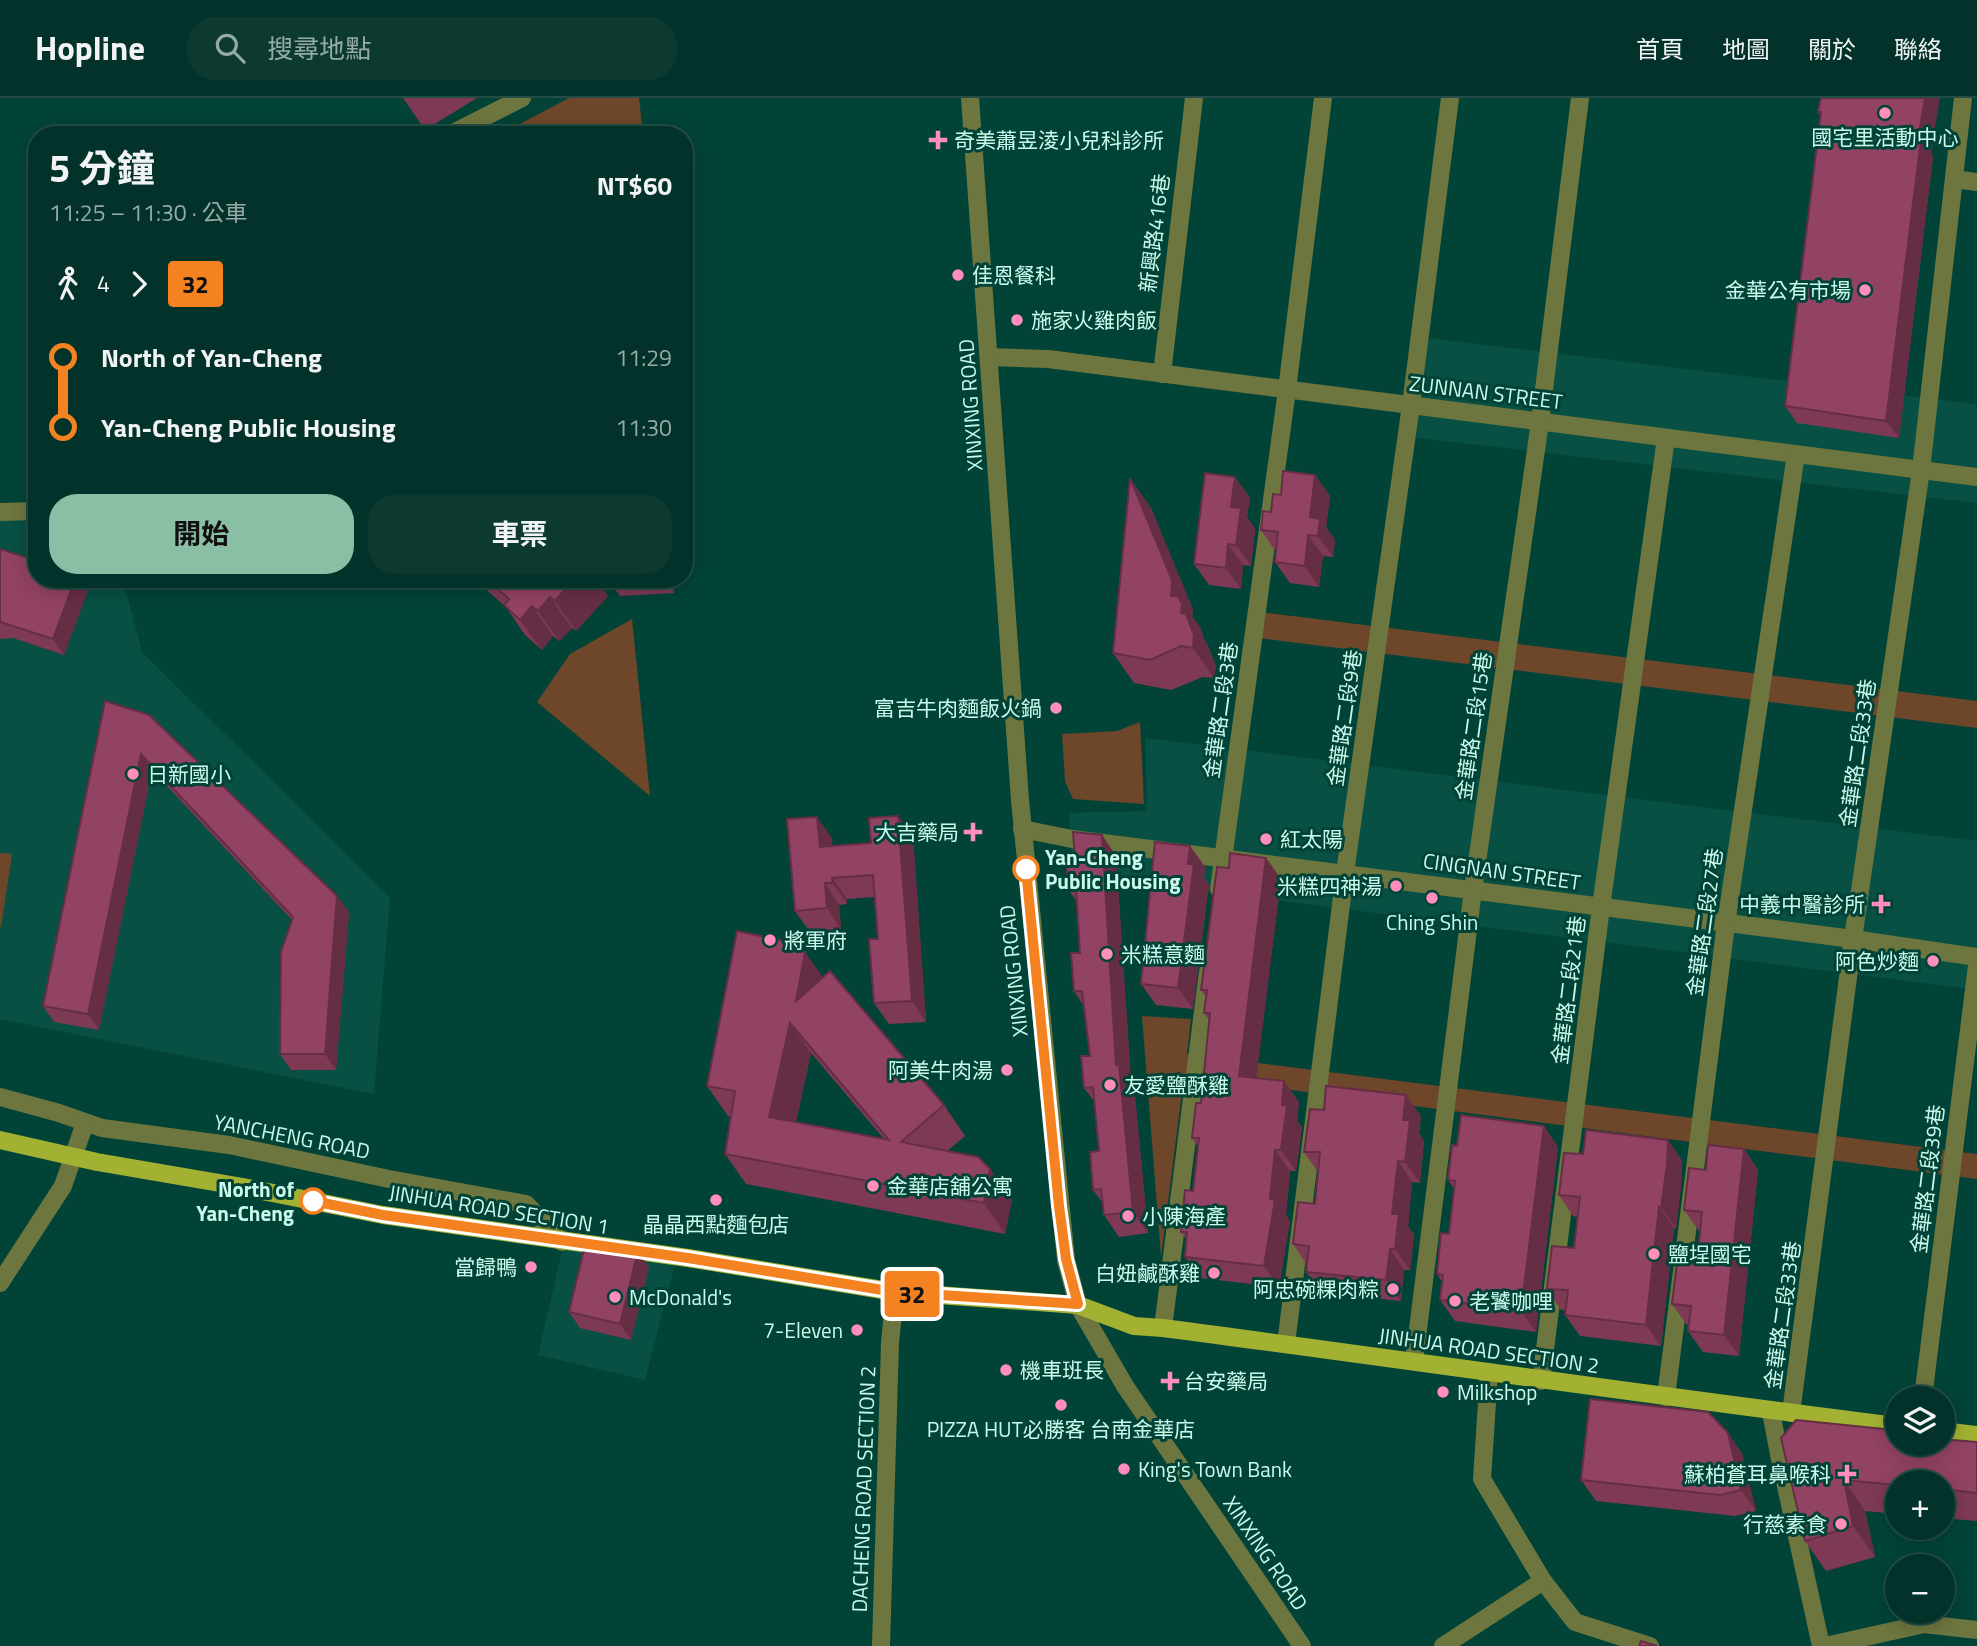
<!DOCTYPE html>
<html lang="zh-TW">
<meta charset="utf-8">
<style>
:root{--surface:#023229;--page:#0c3a31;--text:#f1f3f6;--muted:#96aaa8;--line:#234d46;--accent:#8abfa5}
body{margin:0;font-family:"Titillium Web","Noto Sans TC",sans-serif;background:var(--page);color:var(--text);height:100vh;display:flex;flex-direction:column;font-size:26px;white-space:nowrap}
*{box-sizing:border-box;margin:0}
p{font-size:23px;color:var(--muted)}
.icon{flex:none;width:38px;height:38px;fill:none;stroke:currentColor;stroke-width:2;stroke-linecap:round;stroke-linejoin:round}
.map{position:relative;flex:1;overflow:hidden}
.sheet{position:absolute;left:28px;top:28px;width:665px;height:462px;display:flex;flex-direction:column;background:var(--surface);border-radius:28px;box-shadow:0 4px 18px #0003,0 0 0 2px var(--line)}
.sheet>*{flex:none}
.badge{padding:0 14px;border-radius:5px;font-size:24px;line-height:46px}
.controls{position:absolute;left:1885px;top:1288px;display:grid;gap:14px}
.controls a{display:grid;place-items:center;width:70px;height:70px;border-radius:50%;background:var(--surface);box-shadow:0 4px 18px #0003,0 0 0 2px var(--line);font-size:35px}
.map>.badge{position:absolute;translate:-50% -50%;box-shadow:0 0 0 4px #fff}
.legs{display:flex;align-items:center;gap:10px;height:77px;padding:0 21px;font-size:23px}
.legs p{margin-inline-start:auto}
.headline{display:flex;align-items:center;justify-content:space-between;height:119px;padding:0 21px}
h1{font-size:38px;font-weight:700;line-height:52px}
.cta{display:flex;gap:14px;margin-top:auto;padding:14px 21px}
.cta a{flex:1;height:80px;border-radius:28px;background:var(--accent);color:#111;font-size:28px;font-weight:700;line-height:80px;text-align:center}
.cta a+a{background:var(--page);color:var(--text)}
ul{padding:0 21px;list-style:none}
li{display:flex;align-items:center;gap:24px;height:70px;font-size:26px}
li i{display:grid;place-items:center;width:10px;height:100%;margin:0 9px;background:currentColor}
li i::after{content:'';width:18px;height:18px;margin:-9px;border:5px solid;border-radius:50%;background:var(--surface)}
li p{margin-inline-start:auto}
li:first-child i{background:linear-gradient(#0000 50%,currentColor 0)}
li:last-child i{background:linear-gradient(currentColor 50%,#0000 0)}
header{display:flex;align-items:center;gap:42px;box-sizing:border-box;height:98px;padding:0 35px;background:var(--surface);border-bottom:2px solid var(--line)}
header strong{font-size:33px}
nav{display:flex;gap:38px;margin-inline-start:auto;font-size:24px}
.search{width:490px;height:63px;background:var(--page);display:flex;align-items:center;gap:18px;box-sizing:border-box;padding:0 24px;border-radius:28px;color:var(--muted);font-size:26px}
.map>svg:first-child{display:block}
.built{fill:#085043}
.green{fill:#6e4629}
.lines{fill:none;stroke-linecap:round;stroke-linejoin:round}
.minor{stroke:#6d763f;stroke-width:18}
.tertiary{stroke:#6d763f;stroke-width:18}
.primary{stroke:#a2b132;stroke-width:18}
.wall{fill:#7e3955;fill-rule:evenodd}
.shaded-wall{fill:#662e45}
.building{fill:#924263;stroke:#662e45;stroke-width:2;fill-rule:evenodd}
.line-1-casing{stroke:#fff;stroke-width:16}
.line-1{stroke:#f58220;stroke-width:10}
.poi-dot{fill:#ff8eba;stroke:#024337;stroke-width:2.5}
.stop-1-dot{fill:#fff;stroke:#f58220;stroke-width:3.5}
.labels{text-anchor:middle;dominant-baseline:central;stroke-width:6;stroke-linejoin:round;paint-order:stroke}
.poi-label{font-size:21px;fill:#c9faec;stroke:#024337;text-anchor:start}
.street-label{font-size:21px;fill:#c9faec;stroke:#024337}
.stop-label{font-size:21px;font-weight:bold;fill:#c9faec;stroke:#024337;text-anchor:start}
</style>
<header>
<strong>Hopline</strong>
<div class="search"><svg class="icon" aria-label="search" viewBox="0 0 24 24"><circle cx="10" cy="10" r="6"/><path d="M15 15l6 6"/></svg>搜尋地點</div>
<nav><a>首頁</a><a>地圖</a><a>關於</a><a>聯絡</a></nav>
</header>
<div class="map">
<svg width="1977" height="1548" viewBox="0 0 1977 1548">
<rect width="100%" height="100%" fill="#024337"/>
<g class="built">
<polygon points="1420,239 1977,306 1977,405 1409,339"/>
<polygon points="0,412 37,412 37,481 123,481 142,554 390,799 374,996 0,921"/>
<polygon points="1145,640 1977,743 1977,892 1150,786 1073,785 1069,715 1147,713"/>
<polygon points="563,1149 675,1166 645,1282 538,1257"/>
</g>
<g class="green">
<polygon points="569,0 639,0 643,37 499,37"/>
<polygon points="1259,514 1977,603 1977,630 1258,540"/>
<polygon points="632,521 650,698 537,604 570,556"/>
<polygon points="1140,624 1144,706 1073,701 1065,683 1062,636 1117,633"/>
<polygon points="0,755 12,756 1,829 0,829"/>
<polygon points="1142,918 1191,921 1187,956 1977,1056 1977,1081 1184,978 1161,1159"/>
</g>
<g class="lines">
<g class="minor">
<polyline points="449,37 522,0"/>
<polyline points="1954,81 1977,84"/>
<polyline points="989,259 1048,261 1977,379"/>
<polyline points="1162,276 1194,0"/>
<polyline points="0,414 37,413"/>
<polyline points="1022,731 1072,741 1853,841 1977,859"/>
<polyline points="1219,791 1287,292 1323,0"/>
<polyline points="0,999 59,1015 102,1030 229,1047 389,1081 526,1106 562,1144"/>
<polyline points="0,1185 63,1088 85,1025"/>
<polyline points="1163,1230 1208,874"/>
<polyline points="1286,1246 1345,775 1411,307 1450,0"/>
<polyline points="1414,1263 1473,792 1540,324 1580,0"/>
<polyline points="1489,1274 1482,1381 1543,1483 1575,1524 1650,1548"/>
<polyline points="1541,1283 1601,809 1666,340"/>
<polyline points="1666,1299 1726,826 1796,356"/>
<polyline points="1923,1300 1977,868"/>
<polyline points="1771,1314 1779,1356 1821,1548"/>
<polyline points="1791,1315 1853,841 1921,372 1963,0"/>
<polyline points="1443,1548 1543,1483"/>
<polyline points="1825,1548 1924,1526 1977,1532"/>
</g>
<g class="tertiary">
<polyline points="970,0 1020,702 1066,1162 1078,1207 1125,1288 1302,1548"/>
<polyline points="881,1548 890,1245 895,1194"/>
</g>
<g class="primary">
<path d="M0 1042 97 1064 243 1089 383 1117 688 1160 895 1194 1078 1207 1134 1228 1163 1230C1408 1262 1652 1298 1897 1328"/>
<polyline points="1942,1333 1977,1337"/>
</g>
</g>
<g class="wall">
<polygon points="403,0 477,0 425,32"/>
<polygon points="1821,0 1931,55 1933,59 1899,340 1797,325 1785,308 1821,17 1818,14"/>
<polygon points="1315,377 1330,398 1326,429 1335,442 1333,459 1323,458 1319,489 1290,485 1275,464 1276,454 1261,432 1281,397"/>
<polygon points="1235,379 1250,400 1247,419 1255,431 1251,468 1243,467 1241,491 1209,487 1194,466"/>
<polygon points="1151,410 1193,512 1192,519 1200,529 1203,537 1203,540 1207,546 1216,568 1214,580 1203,579 1171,592 1134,585 1113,555"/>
<polygon points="0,451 88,492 64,557 13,540 0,541"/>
<polygon points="477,481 596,481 608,498 576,533 572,530 559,543 553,538 542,552 525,537 506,509 482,488"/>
<polygon points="608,481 673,481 674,495 620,498"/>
<polygon points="105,603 337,798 349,814 336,972 291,972 280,956 292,822 152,672 99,932 54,924 43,908"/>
<polygon points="898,718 913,739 926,924 889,926 874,905 878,841 875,799 847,801 847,806 839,807 841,831 810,834 795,813 832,740 832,748 871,745"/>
<polygon points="1102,737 1116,758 1131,983 1134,988 1148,1135 1119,1139 1104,1117 1103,1105 1093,1092 1099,1053 1094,1003 1084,990 1090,958 1084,908 1074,893 1080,855 1077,804 1068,791 1075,759"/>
<polygon points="1190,748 1205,769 1204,780 1209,787 1193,911 1156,907 1141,886"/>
<polygon points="1266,760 1281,781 1256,979 1299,1004 1297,1023 1302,1029 1296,1073 1290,1073 1286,1117 1290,1123 1279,1189 1199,1180 1185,1159 1186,1141 1181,1134 1193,1093 1198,1049 1192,1040 1201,1005 1209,922 1204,915 1206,899 1201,892 1229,770"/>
<path d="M791 851 823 879 944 1007 965 1038 947 1053 990 1071 1012 1101 1005 1136 746 1086 725 1056 731 1019 728 1018 707 988ZM811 955 884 1041 796 1024Z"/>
<polygon points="1324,1012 1421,1018 1419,1035 1424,1043 1420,1085 1412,1084 1408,1128 1414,1137 1410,1172 1404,1172 1401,1203 1321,1195 1306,1174 1307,1167 1293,1146 1315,1106 1318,1074 1304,1054"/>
<polygon points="1668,1042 1682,1063 1681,1088 1676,1131 1674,1130 1661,1248 1580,1238 1565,1217 1566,1212 1561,1212 1547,1191 1574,1150 1577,1119 1573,1118 1559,1097 1583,1056"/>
<polygon points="1558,1049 1536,1234 1455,1223 1440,1202 1442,1184 1437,1176 1449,1136 1454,1091 1448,1082"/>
<polygon points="1744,1051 1758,1072 1739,1258 1703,1254 1688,1233 1689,1227 1687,1227 1672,1206 1697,1166 1700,1133 1699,1133 1684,1112 1706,1072"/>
<polygon points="649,1169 631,1242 580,1230 569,1214"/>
<polygon points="1893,1332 1897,1336 1977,1344 1977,1423 1942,1420 1942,1384 1897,1384 1897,1416 1865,1413 1875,1459 1826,1473 1805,1443 1781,1340"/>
<polygon points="1728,1335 1742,1356 1756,1413 1735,1418 1596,1403 1581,1382"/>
</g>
<g class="shaded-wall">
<polygon points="1925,0 1940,0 1931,55 1933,59 1899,340 1886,323 1918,41"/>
<polygon points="1315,377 1330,398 1326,429 1335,442 1333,459 1318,438 1310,419"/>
<polygon points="1235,379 1250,400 1247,419 1255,431 1251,468 1236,447 1231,409"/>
<polygon points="1130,380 1151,410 1193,512 1192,518 1200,529 1203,537 1203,540 1207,546 1216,568 1214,580 1193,550 1181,515 1171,498"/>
<polygon points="1308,437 1323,458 1319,489 1305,468"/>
<polygon points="1228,446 1243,467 1241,491 1226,470"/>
<polygon points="75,481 80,481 88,492 64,557 53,541"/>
<polygon points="574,481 596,481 608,498 576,533 555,503"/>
<polygon points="664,481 673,481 674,495"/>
<polygon points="550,499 572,530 559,543 538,513"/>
<polygon points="532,508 553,538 542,552 520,522"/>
<polygon points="141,656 152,672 99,932 88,916"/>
<polygon points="898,718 913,739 926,924 912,903"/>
<polygon points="817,719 832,740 834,770 820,749"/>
<polygon points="1102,737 1116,758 1131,983 1134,988 1148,1135 1133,1114 1116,967"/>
<polygon points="1190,748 1205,769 1204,780 1209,787 1193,911 1178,890"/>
<polygon points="1266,760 1281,781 1254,999 1239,978"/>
<polygon points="832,780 847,801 847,806 833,785"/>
<polygon points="825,785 839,807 841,831 827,810"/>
<polygon points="337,798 349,814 336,972 325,956"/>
<polygon points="785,843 803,868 805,854 827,885 796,903 784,850"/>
<polygon points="790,925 811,955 790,1049 769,1019"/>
<polygon points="1284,983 1299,1004 1297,1023 1302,1029 1296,1073 1281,1052 1282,1007"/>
<polygon points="1406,997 1421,1018 1419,1035 1424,1043 1420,1085 1405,1064 1403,1022"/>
<polygon points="1544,1028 1558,1049 1536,1234 1521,1213"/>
<polygon points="1668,1042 1682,1063 1681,1088 1676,1131 1661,1110"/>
<polygon points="1744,1051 1758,1072 1739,1258 1724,1237"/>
<polygon points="1275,1052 1290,1073 1286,1117 1290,1123 1279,1189 1264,1168"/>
<polygon points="1398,1063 1412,1084 1408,1128 1414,1137 1410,1172 1395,1151 1392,1116"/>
<polygon points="990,1071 1012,1101 1005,1136 984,1105"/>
<polygon points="1659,1109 1674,1130 1661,1248 1646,1227"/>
<polygon points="1390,1151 1404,1172 1401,1203 1386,1182"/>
<polygon points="638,1153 649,1169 631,1242 620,1226"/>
<polygon points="1728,1335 1742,1356 1756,1413 1741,1392"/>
<polygon points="1844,1382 1865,1413 1875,1459 1853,1428"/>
</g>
<g class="building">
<polygon points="1821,0 1925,0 1918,41 1921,41 1886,323 1785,308 1821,14 1818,14"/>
<polygon points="1283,373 1315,377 1310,419 1320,421 1318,438 1308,437 1305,468 1275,464 1278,434 1261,432 1263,413 1271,414 1273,396 1281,397"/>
<polygon points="1205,375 1235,379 1231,409 1241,410 1236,447 1228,446 1226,470 1194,466"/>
<polygon points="1130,380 1172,482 1171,498 1178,498 1182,506 1181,515 1186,516 1194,537 1193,550 1181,548 1150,562 1113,555"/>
<polygon points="0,451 37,463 37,481 75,481 53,541 0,524"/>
<polygon points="487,481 574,481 555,503 550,499 538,513 532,508 520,522 504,507 509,501"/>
<polygon points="105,603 149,617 337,798 325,956 280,956 281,854 293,819 141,656 88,916 43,908"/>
<polygon points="898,718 912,903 874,905 869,841 878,841 873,777 832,780 833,785 825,785 827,810 795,813 787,721 817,719 820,749 871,745 869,720"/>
<polygon points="1073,734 1102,737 1116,967 1119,967 1133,1114 1104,1117 1101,1091 1093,1092 1090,1054 1099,1053 1093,989 1084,990 1081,958 1090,958 1082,893 1074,893 1071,855 1080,855 1076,791 1068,791 1066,760 1075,759"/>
<polygon points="1155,744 1190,748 1188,766 1194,766 1178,890 1141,886"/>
<polygon points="1230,755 1266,760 1239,978 1284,983 1282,1007 1287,1008 1281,1052 1275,1052 1270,1101 1275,1102 1264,1168 1185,1159 1187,1134 1181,1134 1185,1092 1193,1093 1199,1040 1192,1040 1196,1005 1201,1005 1210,915 1204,915 1207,892 1201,892 1217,769 1229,770"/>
<path d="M737 833 785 843 784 850 805 854 796 903 830 873 944 1007 901 1044 978 1059 990 1071 984 1105 725 1056 735 993 707 988ZM790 925 889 1042 769 1019Z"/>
<polygon points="1326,988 1406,997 1403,1022 1410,1022 1405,1064 1398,1063 1392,1116 1399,1116 1395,1151 1390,1151 1386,1182 1306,1174 1309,1148 1293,1146 1298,1104 1315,1106 1320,1054 1304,1054 1310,1011 1324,1012"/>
<polygon points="1461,1017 1544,1028 1521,1213 1440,1202 1443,1177 1437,1176 1441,1135 1449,1136 1455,1083 1448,1082 1452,1047 1457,1048"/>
<polygon points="1586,1032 1668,1042 1667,1067 1661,1110 1659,1109 1646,1227 1565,1217 1568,1192 1547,1191 1552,1148 1574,1150 1580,1099 1559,1097 1564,1055 1583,1056"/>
<polygon points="1708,1047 1744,1051 1724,1237 1688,1233 1691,1208 1672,1206 1677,1164 1697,1166 1702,1114 1684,1112 1689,1070 1706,1072"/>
<polygon points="586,1143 638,1153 620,1226 569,1214"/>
<polygon points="1590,1301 1708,1314 1728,1335 1741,1392 1720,1397 1581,1382"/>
<polygon points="1796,1322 1893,1332 1893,1336 1897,1336 1897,1346 1942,1346 1942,1341 1977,1344 1977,1395 1942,1391 1942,1384 1897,1384 1897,1387 1844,1382 1853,1428 1805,1443 1781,1340"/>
<polygon points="1641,1543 1657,1548 1639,1548"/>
</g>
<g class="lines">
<g class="line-1-casing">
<polyline id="line-1" points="313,1103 383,1117 688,1160 895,1194 1078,1206 1066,1161 1059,1108 1026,771"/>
</g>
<use href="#line-1" class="line-1"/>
</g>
<g class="poi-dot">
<circle cx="1885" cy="15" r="7"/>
<path d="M934.5 31.5h7v7h7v7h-7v7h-7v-7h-7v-7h7z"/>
<circle cx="958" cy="177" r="7"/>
<circle cx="1865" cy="192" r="7"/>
<circle cx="1017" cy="222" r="7"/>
<circle cx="1056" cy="610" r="7"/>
<circle cx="133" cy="676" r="7"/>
<path d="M969.5 723.5h7v7h7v7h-7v7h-7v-7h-7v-7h7z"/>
<circle cx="1266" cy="741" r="7"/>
<circle cx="1396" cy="788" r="7"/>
<circle cx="1432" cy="800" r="7"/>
<path d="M1877.5 795.5h7v7h7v7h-7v7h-7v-7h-7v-7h7z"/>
<circle cx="770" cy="842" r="7"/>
<circle cx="1107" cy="856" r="7"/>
<circle cx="1933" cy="863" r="7"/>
<circle cx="1007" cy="972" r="7"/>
<circle cx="1110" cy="987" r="7"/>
<circle cx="873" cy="1088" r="7"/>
<circle cx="716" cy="1102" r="7"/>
<circle cx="1128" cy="1118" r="7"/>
<circle cx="1654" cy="1156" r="7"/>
<circle cx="531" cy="1169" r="7"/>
<circle cx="1214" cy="1175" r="7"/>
<circle cx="1393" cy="1191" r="7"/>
<circle cx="615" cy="1199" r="7"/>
<circle cx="1455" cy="1203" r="7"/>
<circle cx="857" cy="1232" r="7"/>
<circle cx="1006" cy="1272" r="7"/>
<path d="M1166.5 1272.5h7v7h7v7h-7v7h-7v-7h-7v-7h7z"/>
<circle cx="1443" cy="1294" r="7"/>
<circle cx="1061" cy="1307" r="7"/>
<circle cx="1124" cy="1371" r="7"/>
<path d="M1843.5 1365.5h7v7h7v7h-7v7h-7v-7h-7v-7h7z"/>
<circle cx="1841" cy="1426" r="7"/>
</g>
<g class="stop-1-dot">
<circle cx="1026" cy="771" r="12"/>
<circle cx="313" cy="1103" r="12"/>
</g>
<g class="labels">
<g class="poi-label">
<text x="1885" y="39" text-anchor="middle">國宅里活動中心</text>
<text x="954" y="42">奇美蕭昱淩小兒科診所</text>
<text x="972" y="177">佳恩餐科</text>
<text x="1851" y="192" text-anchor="end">金華公有市場</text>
<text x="1031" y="222">施家火雞肉飯</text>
<text x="1042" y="610" text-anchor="end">富吉牛肉麵飯火鍋</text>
<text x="147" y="676">日新國小</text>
<text x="959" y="734" text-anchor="end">大吉藥局</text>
<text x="1280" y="741">紅太陽</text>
<text x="1382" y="788" text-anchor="end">米糕四神湯</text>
<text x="1865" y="806" text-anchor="end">中義中醫診所</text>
<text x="1432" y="824" text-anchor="middle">Ching Shin</text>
<text x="784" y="842">將軍府</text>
<text x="1121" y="856">米糕意麵</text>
<text x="1919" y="863" text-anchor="end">阿色炒麵</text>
<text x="993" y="972" text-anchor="end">阿美牛肉湯</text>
<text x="1124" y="987">友愛鹽酥雞</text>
<text x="887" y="1088">金華店舖公寓</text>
<text x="1142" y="1118">小陳海產</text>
<text x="716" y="1126" text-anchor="middle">晶晶西點麵包店</text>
<text x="1668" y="1156">鹽埕國宅</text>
<text x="517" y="1169" text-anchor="end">當歸鴨</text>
<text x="1200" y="1175" text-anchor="end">白妞鹹酥雞</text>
<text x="1379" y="1191" text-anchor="end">阿忠碗粿肉粽</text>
<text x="629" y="1199">McDonald's</text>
<text x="1469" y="1203">老饕咖哩</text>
<text x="843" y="1232" text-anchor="end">7-Eleven</text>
<text x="1020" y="1272">機車班長</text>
<text x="1184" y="1283">台安藥局</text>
<text x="1457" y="1294">Milkshop</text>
<text x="1061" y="1331" text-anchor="middle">PIZZA HUT必勝客 台南金華店</text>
<text x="1138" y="1371">King's Town Bank</text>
<text x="1831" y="1376" text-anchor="end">蘇柏蒼耳鼻喉科</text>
<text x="1827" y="1426" text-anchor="end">行慈素食</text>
</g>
<g class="street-label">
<text transform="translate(1154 135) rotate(-83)">新興路416巷</text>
<text transform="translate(1486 294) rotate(7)">ZUNNAN STREET</text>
<text transform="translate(970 307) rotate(-94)">XINXING ROAD</text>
<text transform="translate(1220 612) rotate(-82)">金華路二段3巷</text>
<text transform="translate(1344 620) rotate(-82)">金華路二段9巷</text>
<text transform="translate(1473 628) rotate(-82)">金華路二段15巷</text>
<text transform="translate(1857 655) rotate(-82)">金華路二段33巷</text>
<text transform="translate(1502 773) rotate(8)">CINGNAN STREET</text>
<text transform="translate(1704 824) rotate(-82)">金華路二段27巷</text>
<text transform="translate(1013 873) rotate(-96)">XINXING ROAD</text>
<text transform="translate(1568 892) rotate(-83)">金華路二段21巷</text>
<text transform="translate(292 1038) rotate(11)">YANCHENG ROAD</text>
<text transform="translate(1927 1081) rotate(-83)">金華路二段39巷</text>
<text transform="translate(499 1111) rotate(9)">JINHUA ROAD SECTION 1</text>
<text transform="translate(1782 1217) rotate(-82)">金華路二段33巷</text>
<text transform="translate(1489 1252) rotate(8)">JINHUA ROAD SECTION 2</text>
<text transform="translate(863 1391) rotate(-88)">DACHENG ROAD SECTION 2</text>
<text transform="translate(1266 1455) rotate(56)">XINXING ROAD</text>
</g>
<g class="stop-label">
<text x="1045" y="759">Yan-Cheng<tspan x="1045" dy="24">Public Housing</tspan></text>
<text x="294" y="1091" text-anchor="end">North of<tspan x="294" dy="24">Yan-Cheng</tspan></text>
</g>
</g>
</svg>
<div class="controls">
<a><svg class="icon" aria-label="layers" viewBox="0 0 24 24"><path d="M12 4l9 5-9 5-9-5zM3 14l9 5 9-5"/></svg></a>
<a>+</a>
<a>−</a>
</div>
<b class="badge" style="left:912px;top:1196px;background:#f58220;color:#111">32</b>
<section class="sheet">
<div class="headline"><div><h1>5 分鐘</h1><p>11:25 – 11:30 · 公車</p></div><b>NT$60</b></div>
<div class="legs"><svg class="icon" aria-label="walk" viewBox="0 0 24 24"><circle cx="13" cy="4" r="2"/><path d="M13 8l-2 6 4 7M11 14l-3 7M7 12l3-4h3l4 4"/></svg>4<svg class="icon" aria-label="forward" viewBox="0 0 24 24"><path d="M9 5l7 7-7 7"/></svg><b class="badge" style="background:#f58220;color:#111">32</b></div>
<ul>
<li><i style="color:#f58220"></i><b>North of Yan-Cheng</b><p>11:29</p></li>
<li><i style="color:#f58220"></i><b>Yan-Cheng Public Housing</b><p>11:30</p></li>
</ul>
<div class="cta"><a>開始</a><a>車票</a></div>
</section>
</div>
